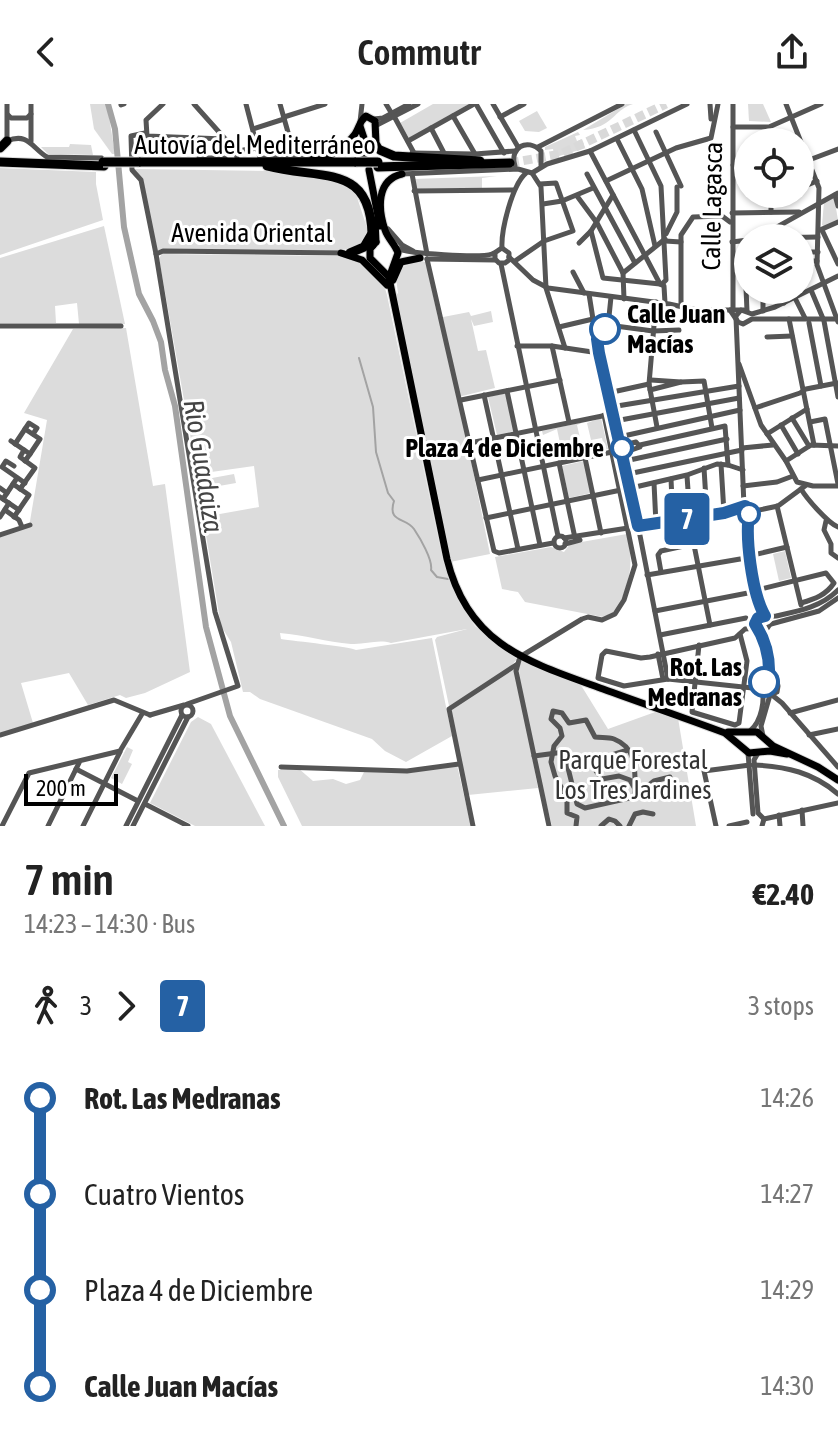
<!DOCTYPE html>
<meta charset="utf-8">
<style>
:root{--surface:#fff;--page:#f6f6f6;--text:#222;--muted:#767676}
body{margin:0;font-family:"Asap Condensed",sans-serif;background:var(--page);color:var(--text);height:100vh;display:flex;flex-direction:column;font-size:30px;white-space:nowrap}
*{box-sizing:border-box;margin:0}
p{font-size:26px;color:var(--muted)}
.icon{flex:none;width:44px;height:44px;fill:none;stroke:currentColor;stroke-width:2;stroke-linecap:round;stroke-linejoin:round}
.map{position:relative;height:722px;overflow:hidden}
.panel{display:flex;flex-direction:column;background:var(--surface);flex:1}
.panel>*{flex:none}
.badge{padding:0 16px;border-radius:6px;font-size:28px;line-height:52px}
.controls{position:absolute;left:734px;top:24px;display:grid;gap:16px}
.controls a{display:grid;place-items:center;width:80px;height:80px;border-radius:50%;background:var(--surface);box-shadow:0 2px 6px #0004;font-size:40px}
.scale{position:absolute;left:24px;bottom:20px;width:94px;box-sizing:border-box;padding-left:8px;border:4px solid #000;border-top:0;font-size:22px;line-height:28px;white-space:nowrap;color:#000;-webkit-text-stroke:6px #fff;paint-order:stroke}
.map>.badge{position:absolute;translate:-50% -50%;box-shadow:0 0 0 4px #fff}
.legs{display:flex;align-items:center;gap:12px;height:88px;padding:0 24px;font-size:26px}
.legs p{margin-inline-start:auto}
.overview{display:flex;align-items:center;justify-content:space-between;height:136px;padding:0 24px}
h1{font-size:44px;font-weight:600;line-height:60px}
ul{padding:0 24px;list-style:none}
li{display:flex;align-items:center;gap:28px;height:96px;font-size:30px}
li i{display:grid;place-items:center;width:12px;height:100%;margin:0 10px;background:currentColor}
li i::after{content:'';width:20px;height:20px;margin:-10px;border:6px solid;border-radius:50%;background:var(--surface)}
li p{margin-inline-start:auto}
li:first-child i{background:linear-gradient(#0000 50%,currentColor 0)}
li:last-child i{background:linear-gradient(currentColor 50%,#0000 0)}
header{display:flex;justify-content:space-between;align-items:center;height:104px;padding:0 24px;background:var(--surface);font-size:36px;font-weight:600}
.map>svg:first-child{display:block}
.green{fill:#dcdcdc}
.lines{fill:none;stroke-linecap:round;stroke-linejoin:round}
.stream{stroke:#a3a3a3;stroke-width:2}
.river{stroke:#a3a3a3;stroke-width:6}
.highway-tunnel{stroke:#d9d9d9;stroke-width:9;stroke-dasharray:9 4.5;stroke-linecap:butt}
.major-casing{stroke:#dbdbdb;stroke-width:9}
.highway-casing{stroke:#dbdbdb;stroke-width:11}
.minor{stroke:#555;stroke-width:5}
.major{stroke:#000;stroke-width:7}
.highway{stroke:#000;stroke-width:9}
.highway-bridge-casing{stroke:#dbdbdb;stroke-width:11;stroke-linecap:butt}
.highway-bridge{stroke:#000;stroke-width:9}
.line-1-casing{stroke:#fff;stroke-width:18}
.line-1{stroke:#2561a4;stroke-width:12}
.stop-1-dot{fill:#fff;stroke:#2561a4;stroke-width:4}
.labels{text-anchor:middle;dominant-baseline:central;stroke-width:6;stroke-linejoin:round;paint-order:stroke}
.street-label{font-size:26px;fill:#000;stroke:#fff}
.stop-label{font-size:26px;font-weight:bold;fill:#000;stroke:#fff;text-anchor:end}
.park-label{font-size:26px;fill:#333;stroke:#fff}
.water-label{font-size:28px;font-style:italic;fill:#444;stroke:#fff}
</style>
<header><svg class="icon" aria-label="back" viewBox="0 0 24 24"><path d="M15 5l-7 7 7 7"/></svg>Commutr<svg class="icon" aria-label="share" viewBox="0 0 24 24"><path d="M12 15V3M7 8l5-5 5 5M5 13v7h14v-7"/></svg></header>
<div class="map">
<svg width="838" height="722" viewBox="0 0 838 722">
<rect width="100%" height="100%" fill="#fff"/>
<g class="green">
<polygon points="90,0 107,0 115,50 112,50 94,25"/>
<polygon points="433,0 469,0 409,34 400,19"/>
<path d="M626 0H633C613 6 613 24 583 26Z"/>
<polygon points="748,0 763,0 771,18 749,17"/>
<polygon points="537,7 547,24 539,28 525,27 519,17"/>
<polygon points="578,28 580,31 575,32 577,37 582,35 584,40 580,44 586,44 556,53 555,56 553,45 545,46 545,43"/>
<polygon points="70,40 91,41 93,51 48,50 41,43 69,43"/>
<polygon points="0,64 96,68 96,80 103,116 0,151"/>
<polygon points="134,65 277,67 343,78 356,90 369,130 358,143 336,147 156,146 143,76"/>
<polygon points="497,72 482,74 482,84 416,85 414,75"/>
<polygon points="834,93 838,116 825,123 822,121 824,98"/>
<polygon points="104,122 125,220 79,220 77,199 55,202 56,219 0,219 0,154"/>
<path d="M162 150 341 152 364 160 383 178 387 191 443 457 459 498 475 522 517 555 511 562 515 564 538 684 468 691 435 536 437 533 467 525 391 539C377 535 365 541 351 540 327 538 304 531 280 529L281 535C294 537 352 543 356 546L432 534 452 632 406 658 385 647 372 635 260 595 250 588H243L231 538 221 522 203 413 259 403 254 362 197 370 159 154Z"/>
<polygon points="420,157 426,158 438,214 469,208 471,212 491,207 493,218 474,222 471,215 478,247 486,246 495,284 458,293 490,450 450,458 395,192 398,189 396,174 399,164"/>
<polygon points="126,224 153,382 165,380 190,568 145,589 126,594 120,591 88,601 69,569 21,579 33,619 0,629 0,433 29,423 47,316 24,309 73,225"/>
<polygon points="506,289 515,327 497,331 488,293"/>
<polygon points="601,314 608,345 598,347 597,344 604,342 602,334 591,336 587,319"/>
<polygon points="584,318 577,321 580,334 560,339 557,325 543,331 542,327"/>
<polygon points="584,357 591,389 569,394 562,362"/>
<polygon points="234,370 236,379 202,385 201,376"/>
<path d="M627 430C634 464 630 475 617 507L603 513 525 498 518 488 502 485 495 453 551 443 564 448 570 440Z"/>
<polygon points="785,447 791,474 779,477 773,450"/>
<path d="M521 556 579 578 608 625 658 607 678 614 696 722H552C545 691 511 580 521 556Z"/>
<polygon points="198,613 211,620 265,722 195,722 150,699 191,618"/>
<polygon points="127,643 133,646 128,658 132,660 122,680 111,674"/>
<polygon points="457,661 471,722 302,722 278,673 278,666 298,664 313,677 333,675 346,680 360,676 365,666 408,669"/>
</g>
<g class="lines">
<path class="stream" d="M359 254 373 303 376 348 388 389 394 397C387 419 406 413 414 425 420 434 433 456 431 466L437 473 448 475"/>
<polyline class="river" points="108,0 115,25 124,123 139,190 153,217 161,238 165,266 175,302 206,523 230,612 284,722"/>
<polyline class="highway-tunnel" points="510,59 561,50 666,0"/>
<g class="major-casing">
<g id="major">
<polyline points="360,22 364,34 364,55"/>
<path d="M333 49C342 44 349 38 355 30 360 22 359 18 366 12L375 17 376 39 380 46"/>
<polyline points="369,66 380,122"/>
<path d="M402 70C376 76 378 105 385 126 388 135 395 140 398 149L389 174 447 455C468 541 528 558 603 585 644 600 685 614 725 629L749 649 770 647 787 650"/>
<polyline points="375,116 376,138"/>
<polyline points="376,138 370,145 370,154 388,172"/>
<polyline points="341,149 362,156 387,181"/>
<polyline points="393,176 401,158 420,154"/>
<polyline points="728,628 757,628 773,642 818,663 838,676"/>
</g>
</g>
<g class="highway-casing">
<g id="highway">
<polyline points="0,44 7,37"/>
<polyline points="380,46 394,52 480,57"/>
<polyline points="314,54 333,49"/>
<polyline points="0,58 104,62"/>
<polyline points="139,58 356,58"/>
<path d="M267 62C323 77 375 57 372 141"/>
<polyline points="378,63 510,59"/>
<polyline points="350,149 364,143 371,131"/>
</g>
</g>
<g class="minor">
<path d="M7 0V37C28 28 32 44 47 53L102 54"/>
<polyline points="31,0 31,37"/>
<polyline points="163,0 146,16 147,32 224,35"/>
<polyline points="194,0 236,47 237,54"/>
<polyline points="246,0 260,54"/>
<polyline points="280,0 295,53"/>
<polyline points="386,0 392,10"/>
<polyline points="476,0 504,49"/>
<polyline points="493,0 518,43"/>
<polyline points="710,0 711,15"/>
<polyline points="786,0 819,84 817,161 838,218"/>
<polyline points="121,1 124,0"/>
<polyline points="8,11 11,14 27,14 31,10"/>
<polyline points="453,12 475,50"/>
<polyline points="284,13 325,0"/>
<polyline points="500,13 524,0"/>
<polyline points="395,14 414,49"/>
<polyline points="374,15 383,14 409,0"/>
<polyline points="360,18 362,0"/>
<polyline points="375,22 418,0"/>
<polyline points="733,23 769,23 821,0"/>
<polyline points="431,24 444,49"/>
<polyline points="253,25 284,15"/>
<polyline points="634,26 661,82 666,176 662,180"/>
<polyline points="656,28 681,82"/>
<polyline points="145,29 131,32 132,66 141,76 156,150"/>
<polyline points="617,35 642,85 655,142"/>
<polyline points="408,37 474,0"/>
<polyline points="538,43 622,0"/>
<polyline points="236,47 258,44"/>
<polyline points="590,47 660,180 664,182 665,199"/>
<polyline points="412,49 475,50 515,47"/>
<polyline points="199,54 225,54"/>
<polyline points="263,54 313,53"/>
<polyline points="809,56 838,45"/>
<polyline points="733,61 748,61"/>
<path d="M515 62C509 44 527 33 541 47V61"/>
<polyline points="532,69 541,83 546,184 565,244"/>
<polyline points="402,70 518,65 532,69 547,60 590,47 687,0"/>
<polyline points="412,70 427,150"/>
<polyline points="587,70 635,159"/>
<polyline points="606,77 676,44 711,34 718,0"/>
<polyline points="800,84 817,77"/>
<polyline points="414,87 513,86"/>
<polyline points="835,91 838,102"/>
<polyline points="577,92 597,119 623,169 624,195"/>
<polyline points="543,100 562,97 593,84"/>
<polyline points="771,108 771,90"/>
<polyline points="732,109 799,108"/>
<polyline points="388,125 402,141 413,147"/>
<polyline points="820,126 838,118"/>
<polyline points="822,126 838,160"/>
<polyline points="591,127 603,174 660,180"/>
<polyline points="666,130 677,108 677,83"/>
<polyline points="759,133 838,89"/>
<polyline points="767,134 818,133"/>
<polyline points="665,137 681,138"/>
<polyline points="732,138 748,136"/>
<polyline points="744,138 747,207"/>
<polyline points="579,139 591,127 613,91"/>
<path d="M397 144C407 150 481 154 492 150 496 149 498 146 502 144L509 149V156L505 159H499L495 155V149"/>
<path d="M502 144C501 126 512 81 526 69"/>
<polyline points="800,148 818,148"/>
<polyline points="509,153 533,176 548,184 669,200 697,206 744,206"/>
<polyline points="427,155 494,447 499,449 553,439"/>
<polyline points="427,155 495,156"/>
<polyline points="515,157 544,137 573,127 556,79 540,80"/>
<polyline points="800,157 817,157"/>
<polyline points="501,160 558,432"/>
<polyline points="573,168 584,189"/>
<polyline points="623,169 665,135"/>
<polyline points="763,186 763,207"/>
<polyline points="791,186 805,214"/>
<polyline points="811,186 824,217 838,293"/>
<polyline points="589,190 596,234 628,370 668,575"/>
<polyline points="763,194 781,195 784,199"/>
<polyline points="656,198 649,280 657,323"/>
<polyline points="681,202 681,131 693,113 722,112 730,118"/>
<polyline points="733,205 733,0"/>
<polyline points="730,206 738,218 743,220 752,215 838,215"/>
<polyline points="736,212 741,206 752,210 775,203 838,172"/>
<polyline points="736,214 744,402"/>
<polyline points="789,215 814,341"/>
<polyline points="809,219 821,282"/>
<polyline points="608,221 653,227 679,226"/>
<polyline points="0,222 121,222"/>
<polyline points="559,223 593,215"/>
<polyline points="767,233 792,232"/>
<polyline points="597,237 608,222 611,193"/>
<polyline points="517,242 552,242 599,249"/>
<polyline points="552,242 569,318"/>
<polyline points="739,260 761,321 786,357 797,378 813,382 838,382"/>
<polyline points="681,278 704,277 712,324"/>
<polyline points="650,286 681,278 651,276"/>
<polyline points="507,287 540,441"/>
<polyline points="608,289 649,280"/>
<polyline points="484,291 518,445"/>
<polyline points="461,296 560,276"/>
<polyline points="611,303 739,282"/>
<polyline points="755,304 800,289 806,285 837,279"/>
<polyline points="792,314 809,342"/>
<polyline points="615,317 739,294"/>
<polyline points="810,318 825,315 838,380"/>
<polyline points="781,321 798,350"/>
<polyline points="25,325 40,335 30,350"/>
<polyline points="767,330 807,305"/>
<polyline points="619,333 740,306"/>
<polyline points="11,337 30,350 25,357"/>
<polyline points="470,339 612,310"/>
<polyline points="15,340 29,319 37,324 33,330"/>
<polyline points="640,341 725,322 728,361"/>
<polyline points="621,342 636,338 640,343 623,349"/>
<polyline points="742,344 773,341"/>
<polyline points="585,354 601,429"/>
<polyline points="625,357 727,335"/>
<polyline points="786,357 811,341 838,342"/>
<polyline points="559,359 575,434"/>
<polyline points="721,360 724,409"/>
<polyline points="14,362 6,357 2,363 25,379"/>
<polyline points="704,364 707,412"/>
<polyline points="628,370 742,346"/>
<polyline points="687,372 690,414"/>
<polyline points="671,375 673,417"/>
<polyline points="478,376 612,348"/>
<polyline points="654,379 656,420"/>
<polyline points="743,382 777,378 793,372"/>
<polyline points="0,384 7,389"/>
<polyline points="631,384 687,371 717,360 728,361 743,366"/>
<polyline points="20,385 35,364 20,353 24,346"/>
<path d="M801 385C807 395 828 419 838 423"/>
<polyline points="0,393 19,406"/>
<polyline points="3,395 13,380"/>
<polyline points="777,402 801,501"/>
<polyline points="740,405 746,454 759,512"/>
<polyline points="5,406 19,416 22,423"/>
<polyline points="750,408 778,402 805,382"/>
<polyline points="0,413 9,399"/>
<polyline points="14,413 29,391 13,380 17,374"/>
<polyline points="486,414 621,386"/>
<polyline points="689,416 710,521"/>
<polyline points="826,417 824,426 831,440 831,449 838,454"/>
<polyline points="0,431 30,421"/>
<circle cx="560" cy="438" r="6"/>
<path d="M564 434 724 409 747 403 750 407C741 428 754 492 765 512"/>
<polyline points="565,440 580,436"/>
<polyline points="749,452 787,443"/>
<polyline points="661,468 658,451 661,447 693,440"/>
<polyline points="647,471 746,454"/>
<path d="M757 486 826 469 834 479C826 491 815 495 801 499"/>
<polyline points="655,507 753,488"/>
<polyline points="771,520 819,507 838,494"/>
<polyline points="757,524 745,525 735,534 650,553 641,554 606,547 602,551 598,574 624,582 668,575 762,585"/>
<polyline points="660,531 746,514"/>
<polyline points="699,541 692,608 735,621 739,619 747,557 740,530"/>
<polyline points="658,550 663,575"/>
<polyline points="523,551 582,515 588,513 602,516 615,510 624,496 635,461 604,311"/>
<polyline points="519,556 516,567 549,722"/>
<polyline points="772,591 782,599 838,663"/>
<polyline points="187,600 238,582 215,508 156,150 163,147 344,149"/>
<circle cx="187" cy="607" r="6"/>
<polyline points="790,609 838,596"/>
<polyline points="150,611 184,601"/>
<path d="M750 627C762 617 765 596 762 581 775 568 769 534 756 522L757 515C764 511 768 513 776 512 799 507 821 503 838 486"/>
<polyline points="0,631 114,596 150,611"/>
<polyline points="809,631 838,625"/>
<polyline points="763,632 761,622 770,591 777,588 778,582 766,526 770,520 767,513"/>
<polyline points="748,649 753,710"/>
<polyline points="758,649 754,656 758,709 764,715 762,722"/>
<path d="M534 652 564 648 577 700 585 704 634 693 635 685 630 676 619 672 602 675 596 667C599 652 615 650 628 646"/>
<path d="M754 661C786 662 814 669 838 690"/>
<polyline points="281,663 407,667 459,660"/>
<polyline points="76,665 138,697"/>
<polyline points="145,700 188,722"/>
<polyline points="802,706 803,722"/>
<polyline points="779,711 780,722"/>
<polyline points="764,715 838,699"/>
<polyline points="2,722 29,669 120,647 142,610"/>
<polyline points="48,722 79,659"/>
<polyline points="83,722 120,648"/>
<polyline points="126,722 182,611"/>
<polyline points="133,722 188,613"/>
<polyline points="473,722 449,605 516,561"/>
<path d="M576 722 577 713 567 709V694L555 672 551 658 554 642 562 632 560 624 551 615 553 607 562 609 569 619 586 616 595 633C601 634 608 633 614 635 637 644 635 665 635 685H644L654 677 670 673"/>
<polyline points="601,722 609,715 615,717 620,722"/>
<polyline points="629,722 635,710 643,708 653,710"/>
<polyline points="716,722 704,667 750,661"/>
<polyline points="729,722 747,718"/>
</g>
<use href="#major" class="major"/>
<use href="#highway" class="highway"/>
<g class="highway-bridge-casing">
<g id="highway-bridge">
<polyline points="103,58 139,58"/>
<polyline points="356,58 378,58"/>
</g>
</g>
<use href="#highway-bridge" class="highway-bridge"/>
</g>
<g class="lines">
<g class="line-1-casing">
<path id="line-1" d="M605 225 597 235 599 249 638 422 724 409 745 402 750 405C744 430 752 490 765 512L758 514 755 520C765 535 770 553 769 573L764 578"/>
</g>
<use href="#line-1" class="line-1"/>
</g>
<g class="stop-1-dot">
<circle cx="605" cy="225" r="14"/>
<circle cx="622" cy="344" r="10"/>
<circle cx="749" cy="410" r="10"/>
<circle cx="764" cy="578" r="14"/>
</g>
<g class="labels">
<g class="street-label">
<text x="255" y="41">Autovía del Mediterráneo</text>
<text transform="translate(712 102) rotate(-89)">Calle Lagasca</text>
<text x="252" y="129">Avenida Oriental</text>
</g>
<g class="stop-label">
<text x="627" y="210" text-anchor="start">Calle Juan<tspan x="627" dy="30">Macías</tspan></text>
<text x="604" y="344">Plaza 4 de Diciembre</text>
<text x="742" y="563">Rot. Las<tspan x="742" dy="30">Medranas</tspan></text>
</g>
<g class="park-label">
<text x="633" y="656">Parque Forestal<tspan x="633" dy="30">Los Tres Jardines</tspan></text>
</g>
<g class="water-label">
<text transform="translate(204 362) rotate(81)">Rio Guadaiza</text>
</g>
</g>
</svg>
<div class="controls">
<a><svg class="icon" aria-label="locate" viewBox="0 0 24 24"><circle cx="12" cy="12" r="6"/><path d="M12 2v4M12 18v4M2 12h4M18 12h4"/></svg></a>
<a><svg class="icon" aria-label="layers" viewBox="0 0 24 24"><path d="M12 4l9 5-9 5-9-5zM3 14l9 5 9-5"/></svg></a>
</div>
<div class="scale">200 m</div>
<b class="badge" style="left:687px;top:415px;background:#2561a4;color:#fff">7</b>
</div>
<section class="panel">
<div class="overview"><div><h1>7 min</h1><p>14:23 – 14:30 · Bus</p></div><b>€2.40</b></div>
<div class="legs"><svg class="icon" aria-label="walk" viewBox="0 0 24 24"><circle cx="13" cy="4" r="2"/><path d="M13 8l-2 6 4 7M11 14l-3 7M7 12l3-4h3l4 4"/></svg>3<svg class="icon" aria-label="forward" viewBox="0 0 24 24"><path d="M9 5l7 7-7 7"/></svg><b class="badge" style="background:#2561a4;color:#fff">7</b><p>3 stops</p></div>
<ul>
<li><i style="color:#2561a4"></i><b>Rot. Las Medranas</b><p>14:26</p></li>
<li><i style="color:#2561a4"></i><span>Cuatro Vientos</span><p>14:27</p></li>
<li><i style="color:#2561a4"></i><span>Plaza 4 de Diciembre</span><p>14:29</p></li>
<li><i style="color:#2561a4"></i><b>Calle Juan Macías</b><p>14:30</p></li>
</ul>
</section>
